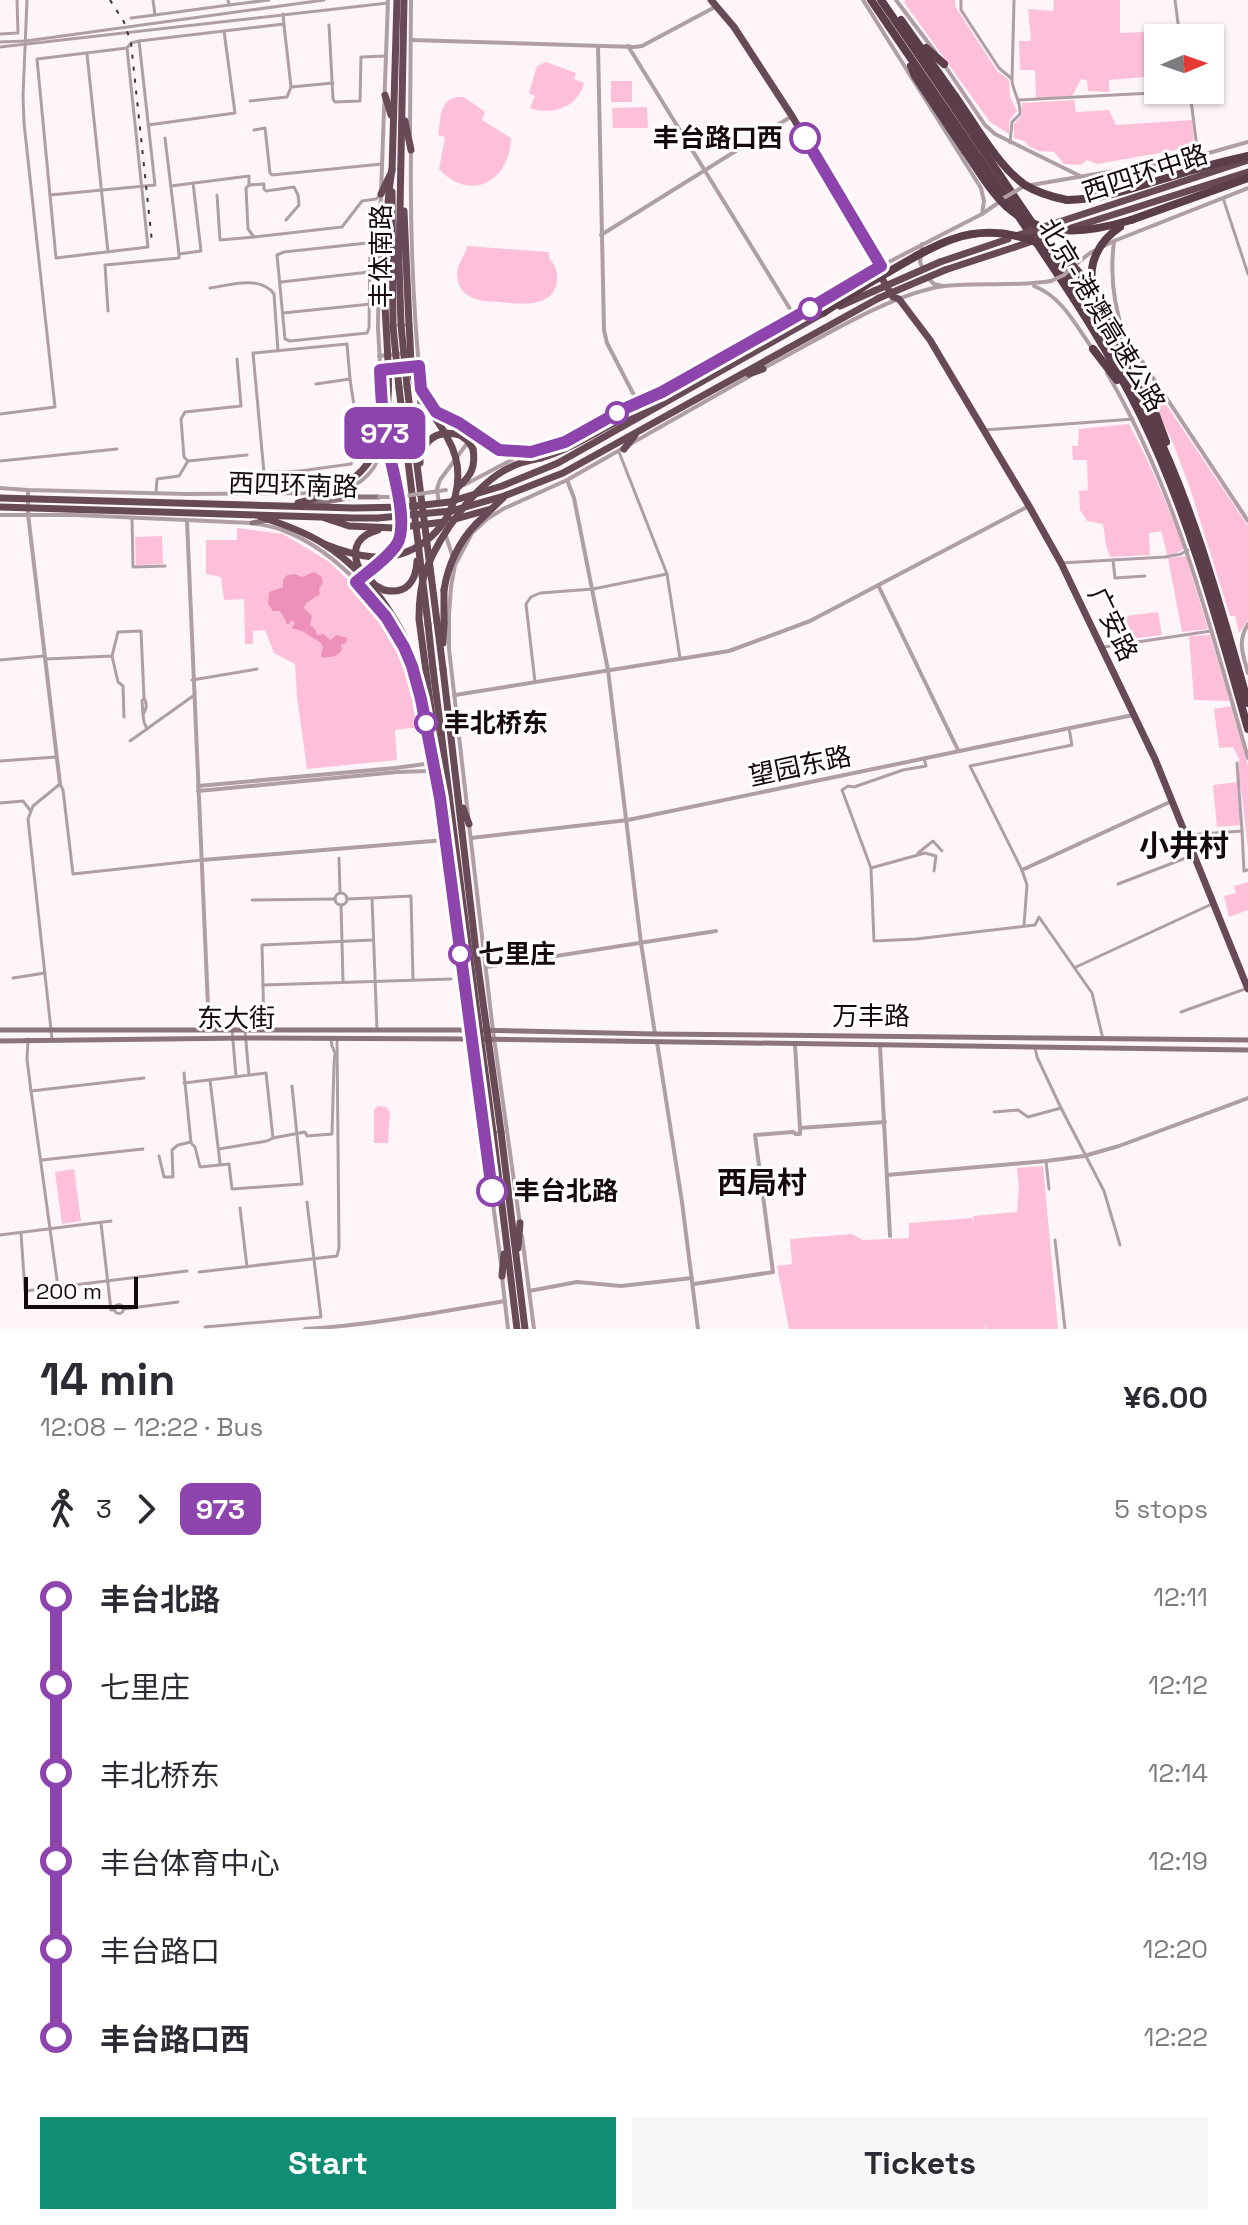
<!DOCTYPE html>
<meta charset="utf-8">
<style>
:root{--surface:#fff;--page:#f7f7f7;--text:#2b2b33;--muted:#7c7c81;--accent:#108e73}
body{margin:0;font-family:"Space Grotesk","Noto Sans SC",sans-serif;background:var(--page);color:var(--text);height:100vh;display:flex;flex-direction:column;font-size:30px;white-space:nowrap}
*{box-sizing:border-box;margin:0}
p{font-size:26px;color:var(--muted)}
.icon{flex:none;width:44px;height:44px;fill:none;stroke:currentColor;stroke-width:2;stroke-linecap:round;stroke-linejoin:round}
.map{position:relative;height:1329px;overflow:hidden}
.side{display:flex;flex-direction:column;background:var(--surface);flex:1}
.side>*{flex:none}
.badge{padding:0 16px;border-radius:12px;font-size:28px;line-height:52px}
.needle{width:52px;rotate:88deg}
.controls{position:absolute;left:1144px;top:24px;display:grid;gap:16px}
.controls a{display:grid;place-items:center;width:80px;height:80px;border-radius:0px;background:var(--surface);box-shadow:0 2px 6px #0004;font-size:40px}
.scale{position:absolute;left:24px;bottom:20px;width:114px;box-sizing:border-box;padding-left:8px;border:4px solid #15090e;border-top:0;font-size:22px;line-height:28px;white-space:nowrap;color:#15090e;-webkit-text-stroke:6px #fff;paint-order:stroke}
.map>.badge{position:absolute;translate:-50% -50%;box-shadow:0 0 0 4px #fff}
.legs{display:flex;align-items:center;gap:12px;height:88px;padding:0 40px;font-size:26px}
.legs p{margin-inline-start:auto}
.summary{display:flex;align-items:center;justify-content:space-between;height:136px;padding:0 40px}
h1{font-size:44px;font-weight:600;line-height:60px}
.primary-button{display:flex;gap:16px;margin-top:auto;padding:16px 40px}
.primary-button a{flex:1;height:92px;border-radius:0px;background:var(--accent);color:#fff;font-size:32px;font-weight:600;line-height:92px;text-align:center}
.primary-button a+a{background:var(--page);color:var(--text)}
ul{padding:0 40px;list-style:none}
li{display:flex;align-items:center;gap:28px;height:88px;font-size:30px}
li i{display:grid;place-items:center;width:12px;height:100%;margin:0 10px;background:currentColor}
li i::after{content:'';width:20px;height:20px;margin:-10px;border:6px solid;border-radius:50%;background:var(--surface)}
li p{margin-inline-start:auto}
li:first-child i{background:linear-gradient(#0000 50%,currentColor 0)}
li:last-child i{background:linear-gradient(currentColor 50%,#0000 0)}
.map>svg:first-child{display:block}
.green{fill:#fec0d9}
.water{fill:#ed91b9}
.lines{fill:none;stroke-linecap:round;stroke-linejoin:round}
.minor{stroke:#af9fa5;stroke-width:3}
.tertiary{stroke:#af9fa5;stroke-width:4}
.secondary{stroke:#8c747d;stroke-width:5}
.trunk{stroke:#674a56;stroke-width:7}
.motorway{stroke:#5c3d4a;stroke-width:8}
.rail{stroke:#3e3337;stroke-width:2;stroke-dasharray:4 8;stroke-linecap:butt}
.tertiary-bridge{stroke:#af9fa5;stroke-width:4}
.trunk-bridge{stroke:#674a56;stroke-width:7}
.motorway-bridge{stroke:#5c3d4a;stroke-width:8}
.line-1-casing{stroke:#fff;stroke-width:18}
.line-1{stroke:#8e44ad;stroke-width:12}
.stop-1-dot{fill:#fff;stroke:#8e44ad;stroke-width:4}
.labels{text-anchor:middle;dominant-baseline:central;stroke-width:6;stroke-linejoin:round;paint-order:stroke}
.stop-label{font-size:26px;font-weight:bold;fill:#15090e;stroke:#fff;text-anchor:start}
.street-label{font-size:26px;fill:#15090e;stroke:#fff}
.quarter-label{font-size:30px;font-weight:bold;fill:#15090e;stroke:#fff}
</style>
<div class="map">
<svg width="1248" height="1329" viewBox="0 0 1248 1329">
<rect width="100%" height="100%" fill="#fef5f8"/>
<g class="green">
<polygon points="906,0 955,0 955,6 997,71 1009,80 1010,97 1017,111 1009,121 1009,134 990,122 904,2"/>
<polygon points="1054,0 1120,0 1120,33 1145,32 1148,48 1158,48 1158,76 1109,80 1109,92 1088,91 1087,80 1081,79 1072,96 1036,98 1035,70 1020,70 1019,41 1031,41 1028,9 1053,11"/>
<path d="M546 62 576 73 574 79 584 83C578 107 553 116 530 108L535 96 529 93 537 66Z"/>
<rect x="611" y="81" width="21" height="21"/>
<path d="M457 97H464L485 112 482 120 511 138C510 182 470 203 439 169L445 137 438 135C441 119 439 100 457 97Z"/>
<polygon points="1074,100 1076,112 1109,110 1116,125 1192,120 1194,144 1193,147 1097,164 1087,160 1080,165 1064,164 1054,152 1039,151 1029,146 1024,141 1014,138 1014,124 1022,115 1022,103"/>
<polygon points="647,107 648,128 613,128 612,108"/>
<path d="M467 246 549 252V258C555 265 558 271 557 281 554 309 519 304 499 302 489 301 478 302 469 296 463 293 460 288 458 281 454 266 464 259 467 246Z"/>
<polygon points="1130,351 1248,526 1248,620 1239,633 1235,616 1230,616 1189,485 1173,443"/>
<path d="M1129 424C1151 465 1168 506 1184 549L1168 557 1161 531 1149 533 1150 555 1110 557 1106 545 1103 524 1087 521 1080 510 1079 491 1088 490 1087 460H1073L1072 446H1078L1079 429Z"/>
<polygon points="237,528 283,534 328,561 363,594 395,641 411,684 419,727 395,730 397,760 307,769 297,697 295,664 274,653 265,630 253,631 253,644 245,644 244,599 224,600 221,577 206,574 206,540 237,540"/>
<polygon points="162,536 163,564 136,565 135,537"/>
<polygon points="1186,556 1208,629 1182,632 1168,558"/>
<polygon points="1158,612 1162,635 1130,639 1126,616"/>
<polygon points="1210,635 1230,701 1194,700 1189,636"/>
<polygon points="1231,706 1248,765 1248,850 1241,788 1239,788 1239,759 1233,747 1219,748 1214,709"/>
<polygon points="1237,782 1241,825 1217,827 1213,785"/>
<polygon points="1248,882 1248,910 1229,917 1224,896 1236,893 1234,886"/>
<polygon points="378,1106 386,1107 390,1112 388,1143 374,1143 374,1110"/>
<polygon points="1043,1166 1058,1329 987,1329 986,1324 985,1329 789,1329 777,1266 792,1264 790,1239 852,1234 863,1240 909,1238 909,1223 972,1218 974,1226 973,1216 1017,1212 1019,1185 1017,1168"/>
<polygon points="74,1169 81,1221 62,1224 55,1172"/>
</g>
<path class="water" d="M314 572 321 576 323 582 319 589 320 594 306 603 304 608 312 616 310 625 315 629 317 635 324 634 330 640 337 635 348 638 345 644H341L342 650 336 656 323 658 321 655 323 647 320 642C311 638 304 629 293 629L292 627 295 623 292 620 288 625 286 623V621L280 611H273L268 604 269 592 283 587V580L287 575 295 574 302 577Z"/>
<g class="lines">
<g class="minor">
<polyline points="153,0 155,15 229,5"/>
<polyline points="228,0 229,5 269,0"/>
<polyline points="961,0 961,10 999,68 1012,79"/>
<polyline points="1175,0 1180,38"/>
<polyline points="131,18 155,15"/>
<polyline points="284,25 291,87 333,83"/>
<polyline points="329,25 333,99 335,102 360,101 361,57 386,56"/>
<polyline points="0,34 18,33 17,0"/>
<polyline points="0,42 26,41 324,0"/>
<polyline points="0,47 388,3"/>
<polyline points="127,48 148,247 56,258 37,59 127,48 131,43 139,41 284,24 283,14"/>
<polyline points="87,54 108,252"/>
<polyline points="1190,92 1198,156"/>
<polyline points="1019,100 1190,91"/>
<polyline points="250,101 287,97 291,87"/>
<polyline points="148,125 235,113 224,31"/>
<polyline points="254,130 265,128 270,173 272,175 382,164"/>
<polyline points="165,138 179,254 201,251 193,183"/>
<path d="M1010 143 1012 122 1020 114C1021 102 1014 94 1012 81L1014 0"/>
<polyline points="171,186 249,176 249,185"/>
<polyline points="50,195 155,185 139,41"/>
<polyline points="217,195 220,240 254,237"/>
<polyline points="1223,198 1248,274"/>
<polyline points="286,220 299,205 298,195 294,187 266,191 264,189 264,184 249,185 246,188 248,229 254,237 342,227 362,201 376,199 381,194"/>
<polygon points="367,243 370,246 369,328 367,333 290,341 285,339 277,255 284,252"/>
<polyline points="281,282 378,271"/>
<path d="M210 288C230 285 260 275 274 294L278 351"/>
<polyline points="108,311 105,265 179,258 179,254"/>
<polyline points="283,313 371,304"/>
<polyline points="0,414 55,407 24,123 23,96 27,0"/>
<polyline points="985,430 1133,419"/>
<polyline points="619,452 667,574 680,658"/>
<polyline points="0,461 117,449"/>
<polyline points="188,461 184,457 181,419 185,412 241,406 237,359"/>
<polyline points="300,471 264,473 253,353 347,344 350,379"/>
<polyline points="156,493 157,479 179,476 188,461 247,455"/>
<path d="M292 494 295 478 300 471 351 464C363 445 353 402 350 379L316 384"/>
<polyline points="132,518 133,567 165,566"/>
<polyline points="1113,560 1115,578 1145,576"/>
<polyline points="1061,563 1165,557 1181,554 1188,550"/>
<polyline points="1104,647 1211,631"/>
<polyline points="112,656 118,682 123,686 124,717"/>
<path d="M46 659 112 656 118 632 141 631 144 698C147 703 147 709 143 714L142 701 144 698"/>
<polyline points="0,660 44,656"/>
<polyline points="192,680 257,669"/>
<polyline points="535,682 526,604 531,597 540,593 593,589 667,574"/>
<polyline points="143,714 144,722 147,729"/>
<polyline points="130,741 193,696"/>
<polyline points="924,758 926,766 903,770 854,787 848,786 842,790 871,868 874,941 916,939 1035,925 1039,917 1092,993 1103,1039"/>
<polyline points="0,761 56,757"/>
<polyline points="0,803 23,801 30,810"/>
<polyline points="1242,831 1244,871 1248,870"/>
<polyline points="1187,835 1242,831 1237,763"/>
<polyline points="918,853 933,841 942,851"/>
<polyline points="339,858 340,893"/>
<polyline points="871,868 925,853 936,856 934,871"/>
<polyline points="1118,884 1191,856"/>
<circle cx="341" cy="899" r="6"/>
<polyline points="347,899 371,898"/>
<polyline points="252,900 335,899"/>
<polyline points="341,905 343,981"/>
<polyline points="1024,925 1027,885 1022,870 970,766 1072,745 1069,728"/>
<polyline points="1076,967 1214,903"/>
<polyline points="13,978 45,973"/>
<polyline points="263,985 451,979"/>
<polyline points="1181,1012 1248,988"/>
<polyline points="232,1029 236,1076"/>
<polyline points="264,1029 262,945 373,940"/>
<polyline points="377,1030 372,898 411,896 413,980"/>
<polyline points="245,1031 249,1075"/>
<polyline points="28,1039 27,1059 31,1091 58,1287 187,1271"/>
<polyline points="52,1039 28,819 33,806 60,784 63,790 73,874 202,860"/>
<polyline points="1035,1048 1037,1057 1061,1108 1104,1191 1120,1245"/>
<polyline points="184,1073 191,1143 195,1147 200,1167 229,1164 232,1189 302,1184 292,1086"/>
<polyline points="210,1080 220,1163"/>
<polyline points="184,1083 266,1073 273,1138 305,1132 307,1136 332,1134 334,1065 335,1053 332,1046 331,1038"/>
<polyline points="31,1091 144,1078"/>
<polyline points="994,1112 1018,1110 1028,1117 1061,1108"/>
<polyline points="219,1149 267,1141 273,1138"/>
<polyline points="159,1156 164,1177 173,1177 172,1150 178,1145 191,1142"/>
<polyline points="42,1160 143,1149"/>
<polyline points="1046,1161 1049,1189"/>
<polyline points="240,1208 247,1267"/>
<polyline points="101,1223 111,1310 114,1310"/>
<polyline points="21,1233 25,1291 58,1287"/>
<polyline points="0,1235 111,1221"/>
<polyline points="1055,1240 1065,1329"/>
<polyline points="199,1272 337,1256 339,1248 337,1039"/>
<circle cx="119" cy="1309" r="4.5"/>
<polyline points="123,1309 178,1302"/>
<polyline points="205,1327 321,1317 307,1202"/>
</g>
<g class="tertiary">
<polyline points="863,0 981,188 984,201 982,214"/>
<polyline points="896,0 936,53"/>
<polyline points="411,40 635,47 642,46 715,7"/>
<polyline points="598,46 604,330 607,343 638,403"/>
<polyline points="628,46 795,317"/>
<polyline points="943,63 985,125 995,134 1080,176"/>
<polyline points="410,133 411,0"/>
<path d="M411 150C410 229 413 309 421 388"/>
<polyline points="1031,185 1191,158 1248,142"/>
<polyline points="601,235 792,116"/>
<path d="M1114 241C1110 273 1113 304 1124 334L1248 521"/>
<polyline points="922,244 920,262 923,269"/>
<polyline points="1075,265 1090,253 1114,241 1248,188"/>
<polyline points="927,277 934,284 943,286"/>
<path d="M1034 286C1062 297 1075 324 1092 348"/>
<polyline points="746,345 881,266 982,214 998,203"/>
<polyline points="379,356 405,353"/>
<path d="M764 368C815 342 890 293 945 286 981 282 1016 287 1051 281"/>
<path d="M1107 373C1177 492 1210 626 1248 758"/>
<polyline points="429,403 436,412 459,423 494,447 506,452 525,452"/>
<polyline points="383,416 378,328 379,249 388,0"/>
<polyline points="385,429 399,506"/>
<polyline points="567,480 574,498 608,670 641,943 655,1034"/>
<polyline points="464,485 517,457 565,442 626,408 662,392 735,351"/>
<polyline points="0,488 28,490 186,494 317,493"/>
<polyline points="28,490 28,514 60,784"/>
<path d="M338 491C366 486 379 465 386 439"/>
<polyline points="439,504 437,489 440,480 474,434"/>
<path d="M0 515H76L252 523C262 525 272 526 282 530 337 550 393 612 413 667 423 696 426 727 432 757 440 807 448 857 454 907"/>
<polyline points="187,521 209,1029"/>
<polyline points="446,536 453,558"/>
<polyline points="356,582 398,542 401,532 400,515"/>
<polyline points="878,585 958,750"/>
<path d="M1248 624C1237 641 1243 655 1248 673"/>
<polyline points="455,695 729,651 810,621 1029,506"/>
<polyline points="198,786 395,768 433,763"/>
<polyline points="198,791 397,772 429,771 434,774"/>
<polyline points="468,815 449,649 449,614 451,587 455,565 472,533 487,519 503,509 567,480 750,376"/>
<polyline points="469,824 493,1031 520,1224"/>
<polyline points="471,838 628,820 1133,715"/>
<polyline points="202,860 445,840"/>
<polyline points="1022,870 1172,801"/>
<polyline points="456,924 501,1264"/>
<polyline points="486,967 716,931"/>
<polyline points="657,1042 682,1202 698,1329"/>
<polyline points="795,1044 800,1128"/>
<polyline points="880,1046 890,1236"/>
<polyline points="887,1175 1046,1161 1084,1156 1119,1146 1248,1098"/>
<polyline points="522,1236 534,1329"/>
<polyline points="502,1277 508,1329"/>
<polyline points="694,1284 773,1272 755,1135 793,1132 796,1134 800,1134 800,1128 885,1122"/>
<polyline points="529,1291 577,1282 621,1286 692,1278"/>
<path d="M305 1329C372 1325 438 1312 505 1301"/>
</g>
<g class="secondary">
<polyline points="313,504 354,497 379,497"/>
<polyline points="252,523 267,520"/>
<polyline points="0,1030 470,1030 655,1034 1248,1040"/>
<polyline points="0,1041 245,1038 472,1039 1248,1050"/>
</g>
<g class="trunk">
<polyline points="711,0 734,27 792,116 881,266 880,275 893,297 899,299 930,340 1029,506 1061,563 1155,759 1248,989"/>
<polyline points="385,95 391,115"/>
<polyline points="405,121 411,150"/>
<polyline points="392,171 397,0"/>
<polyline points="392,192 393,326"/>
<polyline points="381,194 390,175"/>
<polyline points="404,211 409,325"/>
<polyline points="1059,222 1248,160"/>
<polyline points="1071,228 1248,172"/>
<polyline points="940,262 1008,239"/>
<polyline points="945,270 1015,247"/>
<polyline points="840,306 874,291"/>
<polyline points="401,325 399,262 404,0"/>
<polyline points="722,366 745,346"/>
<polyline points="749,374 763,369"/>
<polyline points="407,386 437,622"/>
<polyline points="399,388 428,624"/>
<polyline points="662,392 685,390"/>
<polyline points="624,449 635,435"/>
<path d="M423 450C430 434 444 431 460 435"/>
<path d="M541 458C579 447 611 420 649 408"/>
<polyline points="420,463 421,389"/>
<path d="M458 487C471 476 476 467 473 449"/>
<polyline points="452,501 502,486 558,463 825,312"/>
<polyline points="451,511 504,496 563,473 879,298"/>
<polyline points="325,518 349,526 394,528"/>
<polyline points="452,520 491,509"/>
<polyline points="476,524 503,498"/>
<path d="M358 566C351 547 359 535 378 530"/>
<path d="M384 590C406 595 416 582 417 561"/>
<polyline points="444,623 444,590"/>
<polyline points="433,669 469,952"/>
<polyline points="443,669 476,952"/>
<polyline points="435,739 444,788"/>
<polyline points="463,808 469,824"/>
<polyline points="457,926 457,890"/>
<polyline points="493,1132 517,1329"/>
<polyline points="501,1132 525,1329"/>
<polyline points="518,1248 520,1223"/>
<polyline points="502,1276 504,1254"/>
</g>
<g class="motorway">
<path d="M871 0C924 79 979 157 1032 236 1072 295 1111 354 1142 418 1190 518 1218 623 1248 729"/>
<path d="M881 0C928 68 974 137 1020 205 1067 274 1113 343 1149 417 1194 508 1220 606 1248 703"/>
<polyline points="901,20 955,96"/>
<polyline points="926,48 944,64"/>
<polyline points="911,66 915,76 965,151"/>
<path d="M1067 200C1103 200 1135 187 1170 177 1195 169 1221 162 1248 156"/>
<polyline points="1131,220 1248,178"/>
<polyline points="823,313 871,282"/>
<polyline points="1093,349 1117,380"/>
<polyline points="1131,367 1156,415 1166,442"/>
</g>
<polyline class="rail" points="110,0 124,22 131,43 152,242"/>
<g class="tertiary-bridge">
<polyline points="1002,199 1021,188"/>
<polyline points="1051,281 1064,275 1072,267"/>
<polyline points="379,497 398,497 446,490"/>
</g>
<g class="trunk-bridge">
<polyline points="1016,236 1059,222"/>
<polyline points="1015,247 1062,231"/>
<polyline points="874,291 940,262"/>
<polyline points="879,298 945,270"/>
<polyline points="401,325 407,386"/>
<polyline points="393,326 399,388"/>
<polyline points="460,435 468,441 473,449"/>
<polyline points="0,498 354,508 406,507 450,502"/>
<path d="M298 503C409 478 388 391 385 304 384 259 385 214 392 169"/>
<polyline points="0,507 354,518 378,518 451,511"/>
<path d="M261 517C283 524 305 532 324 544 373 575 409 633 424 688"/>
<polyline points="394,528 444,522"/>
<path d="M324 544C357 557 391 566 423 543 456 520 468 474 448 439 439 420 424 406 416 386 409 367 411 345 409 325"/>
<polyline points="358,566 375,585 384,590"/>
<path d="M444 590C448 565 458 543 476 524"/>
<polyline points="437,622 443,669"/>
<polyline points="428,624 433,669"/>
<polyline points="443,643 444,623"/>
<path d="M435 739 419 619C419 602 420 586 426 570 440 534 476 483 511 467 520 462 531 460 541 458"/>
<polyline points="469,952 493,1132"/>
<polyline points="476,952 501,1132"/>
</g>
<g class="motorway-bridge">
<path d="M955 96C975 124 997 165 1025 185 1038 193 1052 197 1067 200"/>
<path d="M965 151C978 170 990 191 1007 207 1043 239 1088 233 1131 220"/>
<path d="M871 282C897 268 924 249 953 239 1000 223 1055 240 1085 280 1104 306 1117 338 1131 367"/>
<path d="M1094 290C1086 265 1099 241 1120 227"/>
</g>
</g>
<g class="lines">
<g class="line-1-casing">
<path id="line-1" d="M492 1191 440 798 421 699 412 666 404 647 386 617 356 582C369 571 388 558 397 544 410 523 390 462 386 439 382 417 381 393 380 370L419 366 421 389 436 412 459 423 499 450 531 452 565 442 626 408 662 392 795 317 881 266 805 138"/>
</g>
<use href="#line-1" class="line-1"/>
</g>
<g class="stop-1-dot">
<circle cx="805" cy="138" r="14"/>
<circle cx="810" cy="309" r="10"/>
<circle cx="617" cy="413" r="10"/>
<circle cx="426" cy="723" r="10"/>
<circle cx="460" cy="954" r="10"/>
<circle cx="492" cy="1191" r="14"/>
</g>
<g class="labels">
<g class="stop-label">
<text x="783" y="138" text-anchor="end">丰台路口西</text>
<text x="444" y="723">丰北桥东</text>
<text x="478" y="954">七里庄</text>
<text x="514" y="1191">丰台北路</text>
</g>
<g class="street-label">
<text transform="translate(1145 173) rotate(-18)">西四环中路</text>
<text transform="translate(381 256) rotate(-90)">丰体南路</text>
<text transform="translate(1102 315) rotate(59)">北京-港澳高速公路</text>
<text transform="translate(293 485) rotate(2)">西四环南路</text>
<text transform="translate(1113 624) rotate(64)">广安路</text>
<text transform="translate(800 766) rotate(-12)">望园东路</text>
<text x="871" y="1016">万丰路</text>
<text x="236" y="1018">东大街</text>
</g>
<g class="quarter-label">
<text x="1184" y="845">小井村</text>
<text x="762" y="1182">西局村</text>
</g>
</g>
</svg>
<div class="controls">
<a><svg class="needle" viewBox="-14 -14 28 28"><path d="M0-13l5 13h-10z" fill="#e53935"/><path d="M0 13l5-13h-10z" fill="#7c7c81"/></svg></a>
</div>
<div class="scale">200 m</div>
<b class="badge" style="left:385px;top:433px;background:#8e44ad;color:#fff">973</b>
</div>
<section class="side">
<div class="summary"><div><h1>14 min</h1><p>12:08 – 12:22 · Bus</p></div><b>¥6.00</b></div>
<div class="legs"><svg class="icon" aria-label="walk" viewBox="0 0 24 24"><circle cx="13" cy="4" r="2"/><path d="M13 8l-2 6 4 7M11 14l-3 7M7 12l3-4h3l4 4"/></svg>3<svg class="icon" aria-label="forward" viewBox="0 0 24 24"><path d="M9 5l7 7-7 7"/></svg><b class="badge" style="background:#8e44ad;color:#fff">973</b><p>5 stops</p></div>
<ul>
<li><i style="color:#8e44ad"></i><b>丰台北路</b><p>12:11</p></li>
<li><i style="color:#8e44ad"></i><span>七里庄</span><p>12:12</p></li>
<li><i style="color:#8e44ad"></i><span>丰北桥东</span><p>12:14</p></li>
<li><i style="color:#8e44ad"></i><span>丰台体育中心</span><p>12:19</p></li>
<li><i style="color:#8e44ad"></i><span>丰台路口</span><p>12:20</p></li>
<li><i style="color:#8e44ad"></i><b>丰台路口西</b><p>12:22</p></li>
</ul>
<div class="primary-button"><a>Start</a><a>Tickets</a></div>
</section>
